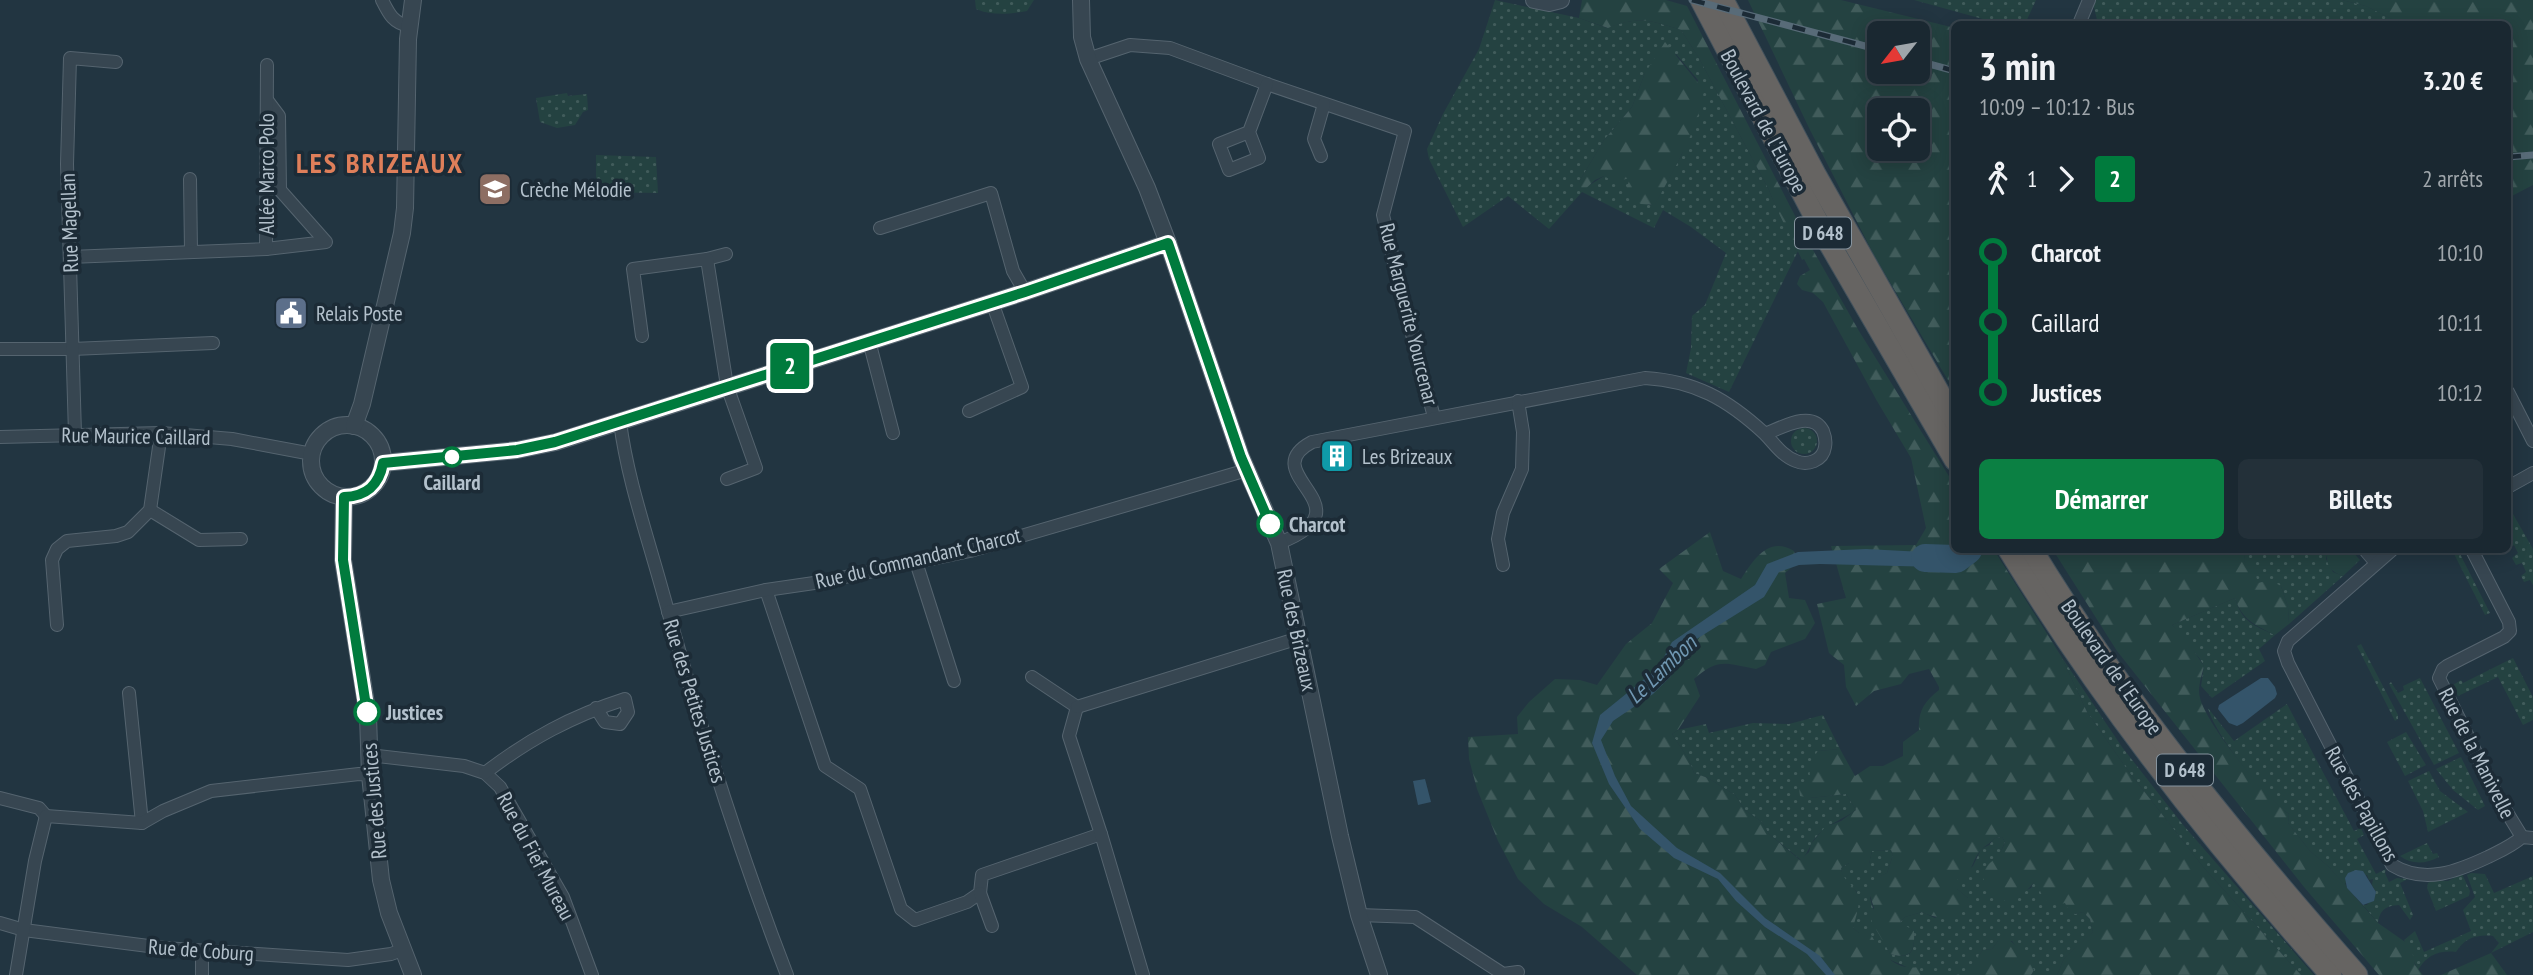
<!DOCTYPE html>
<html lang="fr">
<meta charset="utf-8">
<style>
:root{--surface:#1a2831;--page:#233039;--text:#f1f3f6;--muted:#9fa6ab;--line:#38444d;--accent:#0b8043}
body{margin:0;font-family:"PT Sans Narrow",sans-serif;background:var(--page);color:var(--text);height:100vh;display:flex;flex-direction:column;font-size:26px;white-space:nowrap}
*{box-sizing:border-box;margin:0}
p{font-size:23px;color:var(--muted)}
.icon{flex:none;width:38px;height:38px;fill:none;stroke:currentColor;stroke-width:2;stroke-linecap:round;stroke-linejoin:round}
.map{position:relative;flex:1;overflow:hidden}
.details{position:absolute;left:1951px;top:21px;width:560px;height:532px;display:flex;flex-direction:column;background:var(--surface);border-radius:10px;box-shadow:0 4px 18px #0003,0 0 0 2px var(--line)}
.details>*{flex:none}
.badge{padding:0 14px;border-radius:5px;font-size:24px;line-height:46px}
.needle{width:46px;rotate:239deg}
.buttons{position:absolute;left:1867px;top:21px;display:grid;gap:14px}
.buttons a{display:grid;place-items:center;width:63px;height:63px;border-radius:10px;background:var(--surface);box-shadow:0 4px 18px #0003,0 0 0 2px var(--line);font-size:35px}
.map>.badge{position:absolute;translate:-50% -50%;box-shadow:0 0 0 4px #fff}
.legs{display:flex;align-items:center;gap:10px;height:77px;padding:0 28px;font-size:23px}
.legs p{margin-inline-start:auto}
.overview{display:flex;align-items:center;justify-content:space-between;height:119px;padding:0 28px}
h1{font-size:38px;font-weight:600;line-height:52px}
.button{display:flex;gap:14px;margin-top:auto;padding:14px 28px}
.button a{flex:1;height:80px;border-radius:10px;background:var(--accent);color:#fff;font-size:28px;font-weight:600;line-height:80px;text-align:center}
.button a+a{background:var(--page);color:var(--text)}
ul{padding:0 28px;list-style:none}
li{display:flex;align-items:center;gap:24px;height:70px;font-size:26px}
li i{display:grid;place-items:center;width:10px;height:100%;margin:0 9px;background:currentColor}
li i::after{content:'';width:18px;height:18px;margin:-9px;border:5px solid;border-radius:50%;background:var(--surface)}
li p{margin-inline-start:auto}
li:first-child i{background:linear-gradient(#0000 50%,currentColor 0)}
li:last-child i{background:linear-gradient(currentColor 50%,#0000 0)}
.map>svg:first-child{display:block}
.green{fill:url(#green-dots);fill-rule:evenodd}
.forest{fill:url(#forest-firs);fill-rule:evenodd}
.water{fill:#34546a}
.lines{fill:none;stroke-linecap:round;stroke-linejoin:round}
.river{stroke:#34546a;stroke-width:28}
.minor-casing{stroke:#55646f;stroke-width:14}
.tertiary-casing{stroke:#55646f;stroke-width:18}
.trunk-casing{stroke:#42515c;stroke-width:23}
.minor{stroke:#374651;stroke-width:12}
.tertiary{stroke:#374651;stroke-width:16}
.trunk{stroke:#666462;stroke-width:21}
.rail-casing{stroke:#586b78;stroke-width:7}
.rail{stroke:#1c2b36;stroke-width:4.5;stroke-dasharray:13;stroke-linecap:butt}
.line-1-casing{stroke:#fff;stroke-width:16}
.line-1{stroke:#007b3d;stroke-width:10}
.stop-1-dot{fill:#fff;stroke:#007b3d;stroke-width:3.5}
.labels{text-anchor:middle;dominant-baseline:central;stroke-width:7;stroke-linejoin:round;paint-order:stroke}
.shield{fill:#1c2b36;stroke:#86949f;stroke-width:2}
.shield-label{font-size:19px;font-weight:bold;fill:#b3c1cc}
.street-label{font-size:21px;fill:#b3c1cc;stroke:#1c2b36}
.poi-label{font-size:21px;fill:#b3c1cc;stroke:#1c2b36;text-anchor:start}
.stop-label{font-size:21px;font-weight:bold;fill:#b3c1cc;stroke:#1c2b36;text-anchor:start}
.water-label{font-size:23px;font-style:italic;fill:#7097b2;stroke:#1c2b36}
.district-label{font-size:28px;font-weight:bold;letter-spacing:2px;fill:#df7f5a;stroke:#1c2b36}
</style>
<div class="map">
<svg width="2533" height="975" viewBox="0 0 2533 975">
<defs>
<pattern id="green-dots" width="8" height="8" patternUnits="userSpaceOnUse" patternTransform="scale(1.75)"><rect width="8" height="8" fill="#244241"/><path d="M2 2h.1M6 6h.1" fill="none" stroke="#415c5b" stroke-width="1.8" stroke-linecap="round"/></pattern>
<pattern id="forest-firs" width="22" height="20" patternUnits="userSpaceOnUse" patternTransform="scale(1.75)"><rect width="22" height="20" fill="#244241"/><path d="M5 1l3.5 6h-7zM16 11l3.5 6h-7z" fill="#415c5b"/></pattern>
</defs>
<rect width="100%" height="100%" fill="#223541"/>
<g class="green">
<path d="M975 0H1034L1027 11C1011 14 992 16 976 9Z"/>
<path d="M1495 0 1579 18 1607 28C1639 16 1649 20 1681 30L1699 58 1769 190C1777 211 1789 230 1798 251L1729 392 1686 373 1691 348 1692 316 1705 305 1726 253 1691 227 1663 210 1654 228 1582 192 1549 229 1508 196 1463 227 1429 159 1427 149 1443 114 1479 49ZM1676 54 1698 80 1682 154 1655 204 1648 205 1631 178 1604 176 1585 188 1579 182 1604 140 1632 107 1645 73Z"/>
<polygon points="1914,0 2036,0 2025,24 2001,24"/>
<polygon points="2094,0 2342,0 2366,6 2396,21 2393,24 2098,24 2093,3"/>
<polygon points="567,93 568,96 587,94 588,110 583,112 575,125 557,128 540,122 536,98"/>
<polygon points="596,155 656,157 658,193 596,192"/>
<circle cx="1804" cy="441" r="13"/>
<polygon points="2509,507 2533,549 2533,585 2530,580 2524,582 2521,576 2526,572 2522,563 2516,565 2512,558 2518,553 2514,545 2509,548 2508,545"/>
<polygon points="2245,550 2328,550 2326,559 2333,572 2343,576 2289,624 2288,607 2281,586 2258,583 2244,561"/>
<polygon points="2452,550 2458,550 2490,613 2485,615"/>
<path d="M2235 598C2242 622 2253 625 2275 635L2259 649 2265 661 2212 698 2201 686 2204 666 2200 659 2172 625Z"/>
<polygon points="2361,644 2398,715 2398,719 2395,721 2357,646"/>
<polygon points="2061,656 2122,747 2184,826 2314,975 2301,975 2204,868 2129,772 2087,712"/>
<polygon points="2513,658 2533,697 2533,720 2523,725 2498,677 2458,696 2453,685 2461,680 2463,683"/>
<polygon points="2420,678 2459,753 2434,765 2389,684 2391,682 2398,693 2404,690 2403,686"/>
<path d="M2287 704 2354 831 2361 828 2364 835 2357 839 2376 874 2386 869 2385 873 2389 882 2397 878 2408 879 2400 883 2413 915 2410 920 2399 905C2386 906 2380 909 2378 923L2363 905H2367L2376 892 2372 885 2373 879 2369 880 2367 875 2345 883 2347 888 2329 867 2310 851 2288 823 2289 814C2265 798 2215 735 2208 708L2234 741Z"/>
<path d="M1823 715 1840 749 1818 751 1810 776V798L1846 794 1856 810C1843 819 1828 824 1817 836 1809 844 1811 850 1801 860L1769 834 1762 822 1745 810 1735 795 1708 778 1694 773 1689 760 1672 734 1678 730 1706 724 1709 733 1753 723 1789 724Z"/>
<polygon points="2406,732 2426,765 2405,776 2387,742"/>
<polygon points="2461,757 2485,806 2478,810 2453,790 2436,769"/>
<polygon points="2429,771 2440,791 2468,812 2428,832 2423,811 2408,781"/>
<path d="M2002 837 2005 842 1998 858 2022 892 2031 888 2034 881 2065 903 2075 914 2083 912 2090 919 2093 932C2090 935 2065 957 2064 959 2061 964 2060 970 2057 975H2031L2034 970 2012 941H1998L1992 949 1983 950 1966 972 1956 975H1921L1920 973 1884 957 1870 934 1859 933 1853 928 1857 892 1843 878 1841 868 1849 863 1869 864 1872 851 1891 850 1893 855 1887 873 1876 878 1870 898 1880 933 1890 954C1912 960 1915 951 1914 931L1899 923 1905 917 1922 912 1935 918 1968 898 1957 889 1956 880 1973 866 1981 849 1989 845 1995 838Z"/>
<path d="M2427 843 2433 854 2437 853 2439 857C2426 864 2412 865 2400 856Z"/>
<path d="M2471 873 2485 874 2494 893 2533 876V932L2491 953 2499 943 2493 936C2478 934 2464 938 2456 952 2439 950 2427 955 2418 970L2404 940 2415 931 2424 952 2471 931 2463 910 2475 897 2467 875Z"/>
<polygon points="2462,874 2470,891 2469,896 2436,911 2427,888 2428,883 2433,880 2448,881"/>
</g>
<g class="forest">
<path d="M1582 0H1666L1687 6 1809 243 1859 331 1955 486V550H1994L2061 656 2087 712 2129 772 2204 868 2301 975H2057C2060 970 2061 964 2064 959 2065 957 2089 935 2093 932L2090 919 2083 912 2075 914 2069 911 2065 903 2057 905 2044 900 2037 884 2034 882C2029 890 2020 895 2013 903 1997 901 1989 888 1981 875 1989 859 1998 862 2005 842L2002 837 1995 838C1991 843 1986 845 1982 849 1970 861 1976 871 1957 880V889L1968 898 1969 903C1955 918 1940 921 1922 912L1905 917 1900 922 1914 931C1915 950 1912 960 1890 954 1884 941 1875 930 1870 917L1874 908 1868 889 1875 878 1887 873 1893 855 1891 850 1872 851 1869 864 1864 870 1857 869 1849 863 1841 868C1843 881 1851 882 1857 893 1862 901 1855 919 1853 928L1859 933H1870C1881 952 1894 971 1918 967L1921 975H1637L1582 927 1544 904 1518 879 1498 841 1477 789 1469 759 1468 737 1518 734 1517 717 1529 702 1555 679 1580 680 1597 685 1626 644 1652 623 1673 583 1659 569 1710 532 1723 571 1741 579C1753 560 1769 535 1794 551L1797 563 1785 573 1789 598 1805 600 1815 623 1805 639 1771 652 1765 665 1756 669C1726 664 1719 657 1694 679L1700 696 1678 730 1672 734 1689 760 1694 773 1708 778 1735 795 1745 810 1762 822 1769 834 1800 860 1809 852 1811 844 1825 827 1841 821 1856 810 1846 794 1810 798 1800 796 1799 787 1810 777 1809 763 1818 751 1840 749 1855 776 1870 766H1883L1903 756V742L1919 730C1918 711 1924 702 1939 690V687L1929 669 1909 674 1901 684 1874 691 1856 706 1846 687 1844 665 1829 653 1817 604 1846 598 1831 546 1916 545 1926 528 1911 458 1877 401 1823 302 1813 293 1802 290 1797 284 1800 276 1810 270 1804 259 1802 260C1791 236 1778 214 1769 190L1699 58 1681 30C1649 20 1639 16 1608 28L1579 18Z"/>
<path d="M1748 0H1841L1955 28V392L1875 257 1810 130ZM1880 33H1918V72H1880ZM1880 110H1918V149H1880Z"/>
<polygon points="2342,0 2533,0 2533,185 2508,198 2508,24 2393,24 2396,21 2366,6"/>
<path d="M1665 42 1704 90C1698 131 1674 168 1655 205L1641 204 1624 196 1630 178 1614 182 1604 176 1595 180 1582 192 1579 182 1604 140 1632 107 1645 73Z"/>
<path d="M2053 550H2245L2244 561 2255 572 2258 583 2270 580 2281 586 2288 607 2289 624 2275 635C2255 625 2242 620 2235 598L2172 625 2187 641 2204 666C2202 675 2197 688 2200 698 2206 724 2267 799 2289 814L2288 823 2310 851 2329 867 2378 923 2411 946 2415 965 2423 975H2379L2304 887 2117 651Z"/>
<path d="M2328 550H2351L2360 560 2343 576C2329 571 2325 564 2328 550Z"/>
<path d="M2006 938C2016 943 2029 960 2034 970L2031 975H1956L1966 971 1983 950 1992 949 1998 941Z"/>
<polygon points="2491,953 2507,975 2441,975"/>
</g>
<g class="water">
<polygon points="1866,549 1962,554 1967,564 1937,567 1820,564 1799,565 1779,572 1764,597 1687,645 1670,677 1653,694 1613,721 1601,740 1615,776 1631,806 1677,848 1720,873 1765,918 1820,956 1835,975 1826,975 1807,954 1765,927 1736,901 1718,879 1674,858 1640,829 1609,784 1592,743 1600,715 1658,668 1672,642 1755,585 1767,564 1798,552"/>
<polygon points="2261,678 2268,678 2275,687 2277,694 2275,698 2243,723 2237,726 2229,723 2218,709 2219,705"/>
<polygon points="1425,779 1431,802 1418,805 1413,781"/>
<polygon points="2356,870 2363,871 2376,892 2374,901 2363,905 2347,888 2345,878 2348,873"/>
</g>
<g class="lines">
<polyline class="river" points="1925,558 1956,559 1968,550"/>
<g class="minor-casing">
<g id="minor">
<path d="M382 0C389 14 393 23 409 26"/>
<polyline points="2079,24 2089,0"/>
<polyline points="1088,59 1130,45 1170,48 1267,84 1405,131 1383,215 1400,289 1434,417"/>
<polyline points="1249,132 1259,158 1229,170 1219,144 1249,132 1267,84"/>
<polyline points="1321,156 1314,139 1324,104"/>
<polyline points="190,179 191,251"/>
<polyline points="880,228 991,193 1013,271 1025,292"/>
<polyline points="266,249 326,242 280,190 279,116 267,100"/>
<polyline points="70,257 266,249 267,65"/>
<polyline points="707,259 726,254"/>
<polyline points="642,336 633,269 707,259 727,386 756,468 727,479"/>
<polyline points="869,341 893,433"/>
<polyline points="0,349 72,349 213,343"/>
<polyline points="2508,392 2533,441"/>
<polyline points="969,411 1022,387 992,302"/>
<path d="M620 422C627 477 646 532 661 586 697 717 738 848 787 975"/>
<polyline points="75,434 67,164 70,58 116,62"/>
<polyline points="0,437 161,433 232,439 312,454"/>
<polyline points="2508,487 2533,473"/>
<polyline points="150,510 199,540 241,539"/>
<path d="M1279 543C1373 507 1252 474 1312 442L1645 378C1695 381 1727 399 1764 433 1774 443 1782 456 1796 461 1807 466 1823 461 1825 447 1826 442 1825 436 1823 431 1812 409 1781 428 1765 434"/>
<polyline points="2365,550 2376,563"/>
<path d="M2392 550 2288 641 2284 651 2288 663 2392 865C2425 885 2458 871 2488 857 2500 851 2512 846 2522 837L2533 838"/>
<polyline points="2472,550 2509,622 2510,631 2504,637 2447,666 2443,669 2439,678 2500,801 2522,837"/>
<polyline points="916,562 954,681"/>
<polyline points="1503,565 1498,539 1503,513 1522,469 1523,432 1518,401"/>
<polyline points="766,590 825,766 860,789 901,909 915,920 967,902 980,893 982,875 1101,834"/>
<polyline points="668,612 766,590 821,582 970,551 1247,470"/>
<polyline points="57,625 52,560 57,549 67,541 116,536 128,532 150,510 161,433"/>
<polyline points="1032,677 1077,707 1069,736 1101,834 1143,975"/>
<polyline points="129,693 142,823"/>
<polyline points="1077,707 1299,638"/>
<polyline points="369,755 464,766 485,773 500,787 563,897 592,975"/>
<path d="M485 773C529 739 572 716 625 699L628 712 620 724 605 722 596 708"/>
<polyline points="0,798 39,808 46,816"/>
<polyline points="980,893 992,926"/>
<polyline points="1359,915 1415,917 1503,974 1518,972"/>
<polyline points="0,923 24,930 164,948 348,960 391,954 402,950"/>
<polyline points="16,975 35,861 46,816 142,823 163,811 211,791 359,774 370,775"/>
<polyline points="202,975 202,951"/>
</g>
</g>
<g class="tertiary-casing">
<g id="tertiary">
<polyline points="1081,0 1082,37 1088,59 1147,188 1168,243 1241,457 1279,543 1340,836 1359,915 1379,975"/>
<polyline points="1534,0 1549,3 1561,0"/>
<circle cx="347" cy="461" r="36"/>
<polyline points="354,426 362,404 402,233 405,208 408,39 413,0"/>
<polyline points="383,463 517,450 556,442 1025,292 1168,243"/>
<polyline points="344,497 343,560 368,716 370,775 381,880 389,913 413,975"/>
</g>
</g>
<g class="trunk-casing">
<g id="trunk">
<polyline points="1701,0 1825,236 1955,460"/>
<polyline points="1723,0 1815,174 1955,421"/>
<path d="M2009 550C2102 702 2212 842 2331 975"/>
<path d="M2032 550C2125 703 2239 841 2357 975"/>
</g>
</g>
<use href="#minor" class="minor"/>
<use href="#tertiary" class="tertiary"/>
<use href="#trunk" class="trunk"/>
<g class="rail-casing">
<g id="rail">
<polyline points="1692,0 1880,50"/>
<polyline points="1918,61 1955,71"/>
<polyline points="2508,157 2533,155"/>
</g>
</g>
<use href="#rail" class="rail"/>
</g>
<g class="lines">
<g class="line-1-casing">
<path id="line-1" d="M367 712 343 560 344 497C367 496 379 485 383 463L517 450 555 442 1025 292 1168 243 1241 457 1270 524"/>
</g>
<use href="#line-1" class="line-1"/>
</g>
<defs>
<g id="school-square" transform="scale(1.75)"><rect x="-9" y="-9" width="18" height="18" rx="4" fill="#8d6e63" stroke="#1c2b36"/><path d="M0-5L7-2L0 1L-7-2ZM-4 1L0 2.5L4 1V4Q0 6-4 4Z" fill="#fff"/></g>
<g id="civic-square" transform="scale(1.75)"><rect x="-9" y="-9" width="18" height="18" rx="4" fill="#5c6f8a" stroke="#1c2b36"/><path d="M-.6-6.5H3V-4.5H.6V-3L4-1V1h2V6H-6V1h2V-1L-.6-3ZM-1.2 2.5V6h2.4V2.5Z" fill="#fff"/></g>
<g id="building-square" transform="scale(1.75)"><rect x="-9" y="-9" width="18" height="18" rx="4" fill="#0f9aa8" stroke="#1c2b36"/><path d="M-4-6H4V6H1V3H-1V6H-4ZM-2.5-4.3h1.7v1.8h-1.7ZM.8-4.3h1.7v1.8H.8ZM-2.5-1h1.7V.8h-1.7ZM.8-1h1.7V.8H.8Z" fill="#fff"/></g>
</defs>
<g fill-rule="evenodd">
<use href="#school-square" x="495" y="189"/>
<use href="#civic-square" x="291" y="313"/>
<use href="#building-square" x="1337" y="456"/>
</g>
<g class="stop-1-dot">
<circle cx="452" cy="457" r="9"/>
<circle cx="1270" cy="524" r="12"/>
<circle cx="367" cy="712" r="12"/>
</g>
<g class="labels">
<g class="shield">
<rect x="1795" y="217.5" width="56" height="31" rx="5"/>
<rect x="2157" y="754.5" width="56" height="31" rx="5"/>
</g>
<g class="shield-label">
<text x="1823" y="233">D 648</text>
<text x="2185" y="770">D 648</text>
</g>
<g class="street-label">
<text transform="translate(1764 121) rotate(62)">Boulevard de l'Europe</text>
<text transform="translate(266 174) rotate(-90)">Allée Marco Polo</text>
<text transform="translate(69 223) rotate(-92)">Rue Magellan</text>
<text transform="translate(1409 314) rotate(76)">Rue Marguerite Yourcenar</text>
<text transform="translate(136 436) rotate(1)">Rue Maurice Caillard</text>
<text transform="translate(918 558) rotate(-13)">Rue du Commandant Charcot</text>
<text transform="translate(1297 630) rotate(78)">Rue des Brizeaux</text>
<text transform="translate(2112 667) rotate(55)">Boulevard de l'Europe</text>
<text transform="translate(695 701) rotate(73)">Rue des Petites Justices</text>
<text transform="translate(2477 753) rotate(63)">Rue de la Manivelle</text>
<text transform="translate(374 801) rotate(-95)">Rue des Justices</text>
<text transform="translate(2362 804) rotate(61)">Rue des Papillons</text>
<text transform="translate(536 856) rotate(62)">Rue du Fief Mureau</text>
<text transform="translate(201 950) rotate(4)">Rue de Coburg</text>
</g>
<g class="poi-label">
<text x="520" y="189">Crèche Mélodie</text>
<text x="316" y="313">Relais Poste</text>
<text x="1362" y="456">Les Brizeaux</text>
</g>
<g class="stop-label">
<text x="452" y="482" text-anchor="middle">Caillard</text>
<text x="1289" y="524">Charcot</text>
<text x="386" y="712">Justices</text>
</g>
<g class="water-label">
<text transform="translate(1661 669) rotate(-44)">Le Lambon</text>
</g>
<g class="district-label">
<text x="380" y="162">LES BRIZEAUX</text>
</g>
</g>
</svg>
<div class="buttons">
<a><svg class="needle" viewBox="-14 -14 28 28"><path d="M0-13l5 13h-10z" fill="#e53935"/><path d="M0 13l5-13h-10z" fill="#9fa6ab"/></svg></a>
<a><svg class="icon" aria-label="locate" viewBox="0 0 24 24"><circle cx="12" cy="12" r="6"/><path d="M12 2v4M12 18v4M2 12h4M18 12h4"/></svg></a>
</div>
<b class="badge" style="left:790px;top:366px;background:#007b3d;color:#fff">2</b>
<section class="details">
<div class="overview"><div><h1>3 min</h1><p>10:09 – 10:12 · Bus</p></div><b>3.20 €</b></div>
<div class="legs"><svg class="icon" aria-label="walk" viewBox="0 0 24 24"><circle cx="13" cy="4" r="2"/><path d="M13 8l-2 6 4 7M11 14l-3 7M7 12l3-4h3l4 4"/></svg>1<svg class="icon" aria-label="forward" viewBox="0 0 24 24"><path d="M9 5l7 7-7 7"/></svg><b class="badge" style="background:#007b3d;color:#fff">2</b><p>2 arrêts</p></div>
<ul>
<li><i style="color:#007b3d"></i><b>Charcot</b><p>10:10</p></li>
<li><i style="color:#007b3d"></i><span>Caillard</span><p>10:11</p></li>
<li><i style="color:#007b3d"></i><b>Justices</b><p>10:12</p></li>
</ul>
<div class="button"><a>Démarrer</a><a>Billets</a></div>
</section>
</div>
